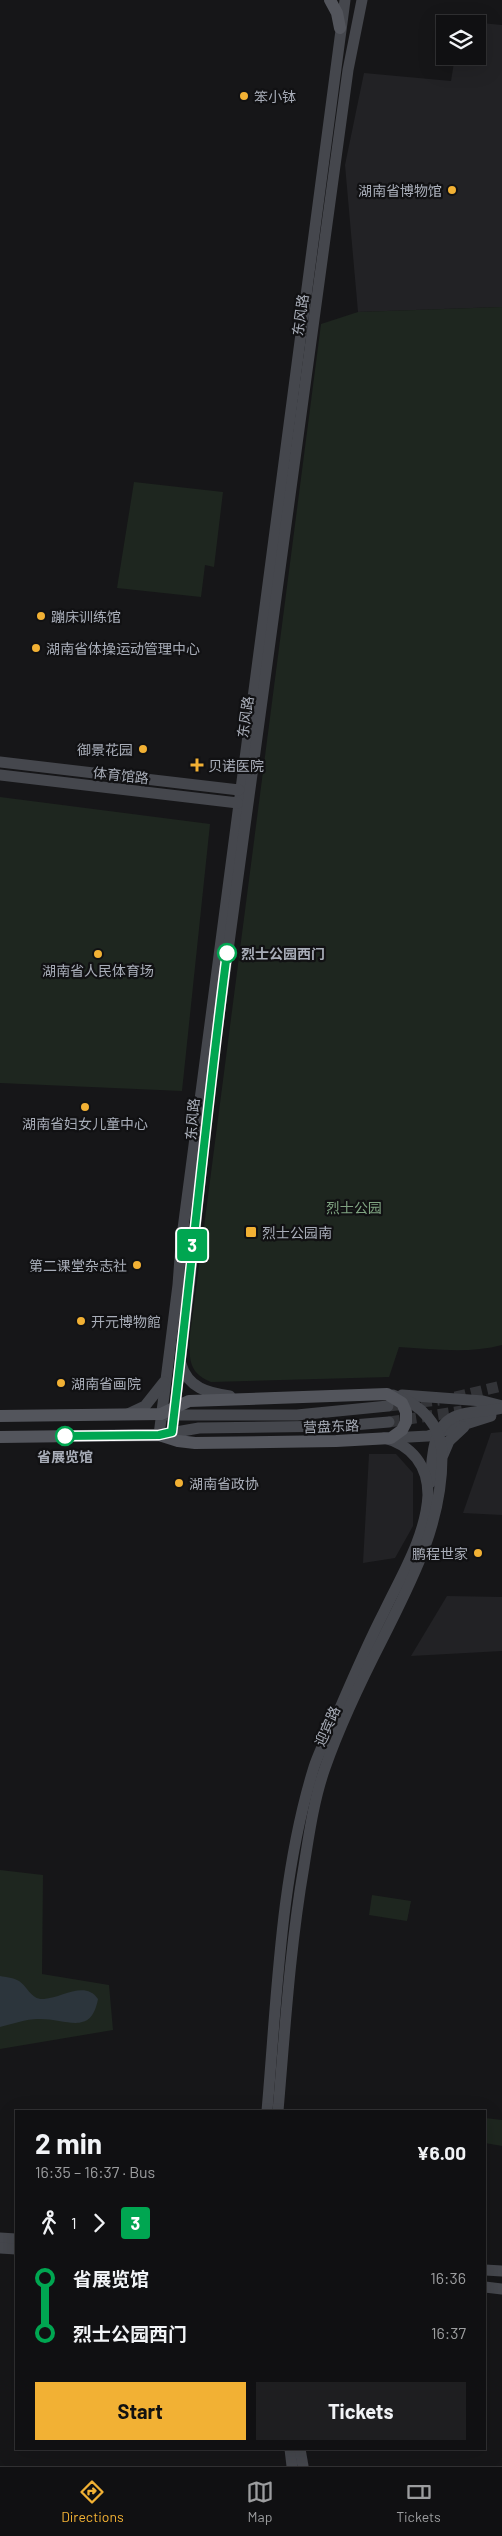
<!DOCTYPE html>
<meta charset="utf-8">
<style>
:root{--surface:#101012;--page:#1e1e20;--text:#f1f3f6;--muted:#9c9d9f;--line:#303032;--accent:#f2b134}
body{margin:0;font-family:Barlow,"Noto Sans SC",sans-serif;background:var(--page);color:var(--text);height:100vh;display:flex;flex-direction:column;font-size:19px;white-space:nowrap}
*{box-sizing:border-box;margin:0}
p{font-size:16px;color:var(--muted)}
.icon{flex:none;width:28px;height:28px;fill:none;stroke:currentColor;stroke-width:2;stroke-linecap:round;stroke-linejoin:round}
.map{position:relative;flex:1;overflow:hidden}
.panel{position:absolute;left:15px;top:2110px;width:471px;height:340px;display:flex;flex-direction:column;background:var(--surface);border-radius:0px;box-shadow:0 5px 20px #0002,0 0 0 1px var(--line)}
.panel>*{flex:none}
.badge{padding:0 10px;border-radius:4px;font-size:18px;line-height:32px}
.tools{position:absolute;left:436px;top:15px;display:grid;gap:10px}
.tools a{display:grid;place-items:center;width:50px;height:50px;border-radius:0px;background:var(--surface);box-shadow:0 5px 20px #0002,0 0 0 1px var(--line);font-size:25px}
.map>.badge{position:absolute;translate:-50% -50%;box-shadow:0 0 0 2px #fff}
.legs{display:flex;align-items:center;gap:8px;height:55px;padding:0 20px;font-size:16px}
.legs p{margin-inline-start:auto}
.headline{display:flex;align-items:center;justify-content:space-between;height:85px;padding:0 20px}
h1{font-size:28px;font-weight:700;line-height:38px}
.button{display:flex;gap:10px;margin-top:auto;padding:10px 20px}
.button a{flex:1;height:58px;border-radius:0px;background:var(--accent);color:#111;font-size:20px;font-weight:700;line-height:58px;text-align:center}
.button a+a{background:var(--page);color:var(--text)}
ul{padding:0 20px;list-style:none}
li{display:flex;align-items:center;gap:18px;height:55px;font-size:19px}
li i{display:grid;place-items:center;width:8px;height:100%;margin:0 6px;background:currentColor}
li i::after{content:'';width:12px;height:12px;margin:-6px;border:4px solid;border-radius:50%;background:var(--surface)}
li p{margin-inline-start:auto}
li:first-child i{background:linear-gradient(#0000 50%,currentColor 0)}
li:last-child i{background:linear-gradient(currentColor 50%,#0000 0)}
.tabs{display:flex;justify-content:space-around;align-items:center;height:70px;border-top:1px solid var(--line);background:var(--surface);font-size:14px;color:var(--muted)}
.tabs a{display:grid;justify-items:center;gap:2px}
.tabs .selected{color:var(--accent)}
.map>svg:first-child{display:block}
.built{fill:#222225}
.green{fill:#1e261f}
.water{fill:#2c353c}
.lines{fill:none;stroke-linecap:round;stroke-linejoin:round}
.secondary-tunnel{stroke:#333438;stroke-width:11;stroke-dasharray:11 5.5;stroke-linecap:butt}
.secondary{stroke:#45474d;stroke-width:11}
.primary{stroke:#53555c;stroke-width:12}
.line-1-casing{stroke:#fff;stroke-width:11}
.line-1{stroke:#00a651;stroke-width:8}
.poi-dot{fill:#f2b134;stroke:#111113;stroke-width:2}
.stop-1-dot{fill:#fff;stroke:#00a651;stroke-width:2.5}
.labels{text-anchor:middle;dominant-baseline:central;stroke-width:4.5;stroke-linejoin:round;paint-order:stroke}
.poi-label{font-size:14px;fill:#a8adb8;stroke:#111113;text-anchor:start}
.street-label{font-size:14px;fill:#a8adb8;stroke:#111113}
.stop-label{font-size:14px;font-weight:bold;fill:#a8adb8;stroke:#111113;text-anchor:start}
.park-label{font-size:14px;fill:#7fa381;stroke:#111113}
</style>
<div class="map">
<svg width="502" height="2466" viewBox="0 0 502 2466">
<rect width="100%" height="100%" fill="#161618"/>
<g class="built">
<polygon points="460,21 502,25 502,307 358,312 345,165 364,73 451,81 455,56 478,56 478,24 459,24"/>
<polygon points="502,1432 502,1515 463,1513 491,1433"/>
<polygon points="369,1454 396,1454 413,1473 413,1526 395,1558 363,1563"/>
<polygon points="447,1596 502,1597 502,1651 411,1656"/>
</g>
<g class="green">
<path d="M502 307V1345C469 1354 433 1349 399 1347L389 1377 211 1382C188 1373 189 1358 190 1335L321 324 358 312Z"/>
<polygon points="134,482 223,492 214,567 205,565 201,597 117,588"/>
<polygon points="0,797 210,824 182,1091 0,1083"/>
<polygon points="0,1870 43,1875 42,1974 109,1985 113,2030 0,2049"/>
<polygon points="372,1895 411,1901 407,1921 369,1915"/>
<polygon points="485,2118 502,2120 502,2146 485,2143"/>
</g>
<path class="water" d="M0 1976C6 1977 14 1978 19 1981 28 1987 31 2000 44 1999 62 1998 85 1980 98 1999 91 2037 66 2018 38 2019 26 2019 12 2024 0 2027Z"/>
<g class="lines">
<g class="secondary-tunnel">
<polyline points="455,1397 502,1386"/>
<polyline points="388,1406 439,1400"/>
<polyline points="389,1422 462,1411"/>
</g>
<g class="secondary">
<polyline points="345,0 181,1244 178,1285 159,1435 199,1428 341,1426 389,1422"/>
<polyline points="0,762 239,790"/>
<polyline points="0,775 238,803"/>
<polyline points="217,1031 348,70 362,0"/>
<path d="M181 1364C188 1388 208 1393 230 1396"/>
<polyline points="402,1395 483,1401 502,1406"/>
<polyline points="128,1414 145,1406 164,1382"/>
<polyline points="167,1415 297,1415 388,1406"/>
<polyline points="171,1438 189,1289 212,1066"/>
<polyline points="391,1438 428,1436 491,1416"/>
<polyline points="443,1455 449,1441 464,1427"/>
<path d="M430 1483C433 1457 430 1421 463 1414 476 1411 489 1411 502 1408"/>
<path d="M267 2111C277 1997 280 1877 314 1767 320 1749 329 1732 337 1715 352 1680 367 1645 384 1612 401 1576 426 1536 428 1495 428 1466 412 1445 384 1438"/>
<path d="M278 2111C285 2029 290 1947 304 1866 309 1834 314 1799 325 1768 340 1725 362 1679 383 1638 412 1580 442 1524 442 1457 443 1427 421 1403 393 1395"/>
<polyline points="0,2238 16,2239"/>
<polyline points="0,2248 16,2249"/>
<polyline points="485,2270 502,2271"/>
<polyline points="485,2287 502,2289"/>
<polyline points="290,2449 292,2466"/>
<polyline points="300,2449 303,2466"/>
</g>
<g class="primary">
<polyline points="330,0 337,13 340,28"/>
<polyline points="0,1416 161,1414 189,1401 387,1394 402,1403 406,1412 406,1422 402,1430 391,1438 336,1441 195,1443 178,1441 159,1435 0,1437"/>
</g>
</g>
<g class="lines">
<g class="line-1-casing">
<path id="line-1" d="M65 1436 159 1435 172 1432C191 1273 206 1113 227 953"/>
</g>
<use href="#line-1" class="line-1"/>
</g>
<g class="poi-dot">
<circle cx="244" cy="96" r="5"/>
<circle cx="452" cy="190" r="5"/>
<circle cx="41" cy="616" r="5"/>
<circle cx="36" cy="648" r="5"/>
<circle cx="143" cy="749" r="5"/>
<path d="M194.5 757.5h5v5h5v5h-5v5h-5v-5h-5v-5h5z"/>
<circle cx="98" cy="954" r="5"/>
<circle cx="85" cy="1107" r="5"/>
<rect x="245" y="1226" width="12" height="12" rx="2.5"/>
<circle cx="137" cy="1265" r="5"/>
<circle cx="81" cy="1321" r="5"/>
<circle cx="61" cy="1383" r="5"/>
<circle cx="179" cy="1483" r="5"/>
<circle cx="478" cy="1553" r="5"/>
</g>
<g class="stop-1-dot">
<circle cx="227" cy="953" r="9"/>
<circle cx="65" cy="1436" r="9"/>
</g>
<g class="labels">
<g class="poi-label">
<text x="254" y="96">笨小钵</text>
<text x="442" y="190" text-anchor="end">湖南省博物馆</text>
<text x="51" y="616">蹦床训练馆</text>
<text x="46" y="648">湖南省体操运动管理中心</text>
<text x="133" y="749" text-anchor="end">御景花园</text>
<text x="208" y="765">贝诺医院</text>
<text x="98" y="970" text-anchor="middle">湖南省人民体育场</text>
<text x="85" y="1123" text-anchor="middle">湖南省妇女儿童中心</text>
<text x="262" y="1232">烈士公园南</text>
<text x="127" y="1265" text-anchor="end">第二课堂杂志社</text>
<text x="91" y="1321">开元博物館</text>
<text x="71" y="1383">湖南省画院</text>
<text x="189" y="1483">湖南省政协</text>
<text x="468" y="1553" text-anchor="end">鹏程世家</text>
</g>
<g class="street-label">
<text transform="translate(300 315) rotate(-82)">东风路</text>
<text transform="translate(245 717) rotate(-82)">东风路</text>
<text transform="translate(121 775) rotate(6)">体育馆路</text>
<text transform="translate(192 1119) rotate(-85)">东风路</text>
<text transform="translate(331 1426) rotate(-2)">营盘东路</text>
<text transform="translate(327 1726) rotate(-66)">迎宾路</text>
</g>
<g class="stop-label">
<text x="241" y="953">烈士公园西门</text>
<text x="65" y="1456" text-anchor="middle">省展览馆</text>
</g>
<g class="park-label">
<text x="354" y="1207">烈士公园</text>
</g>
</g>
</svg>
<div class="tools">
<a><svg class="icon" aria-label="layers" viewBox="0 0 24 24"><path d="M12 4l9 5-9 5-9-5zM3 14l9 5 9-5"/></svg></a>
</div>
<b class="badge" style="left:192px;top:1245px;background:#00a651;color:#fff">3</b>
<section class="panel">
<div class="headline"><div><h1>2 min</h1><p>16:35 – 16:37 · Bus</p></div><b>¥6.00</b></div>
<div class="legs"><svg class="icon" aria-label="walk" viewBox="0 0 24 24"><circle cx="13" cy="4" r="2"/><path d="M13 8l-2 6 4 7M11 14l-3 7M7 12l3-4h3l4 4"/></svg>1<svg class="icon" aria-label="forward" viewBox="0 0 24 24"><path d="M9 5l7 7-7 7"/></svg><b class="badge" style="background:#00a651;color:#fff">3</b></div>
<ul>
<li><i style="color:#00a651"></i><b>省展览馆</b><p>16:36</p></li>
<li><i style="color:#00a651"></i><b>烈士公园西门</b><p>16:37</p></li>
</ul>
<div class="button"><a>Start</a><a>Tickets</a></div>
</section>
</div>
<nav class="tabs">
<a class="selected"><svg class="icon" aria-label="directions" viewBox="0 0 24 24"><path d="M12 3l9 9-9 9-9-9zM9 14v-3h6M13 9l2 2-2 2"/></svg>Directions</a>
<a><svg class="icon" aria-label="map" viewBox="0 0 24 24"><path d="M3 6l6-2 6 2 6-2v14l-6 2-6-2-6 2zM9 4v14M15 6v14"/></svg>Map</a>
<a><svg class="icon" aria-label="tickets" viewBox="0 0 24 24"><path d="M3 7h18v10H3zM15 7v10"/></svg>Tickets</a>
</nav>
